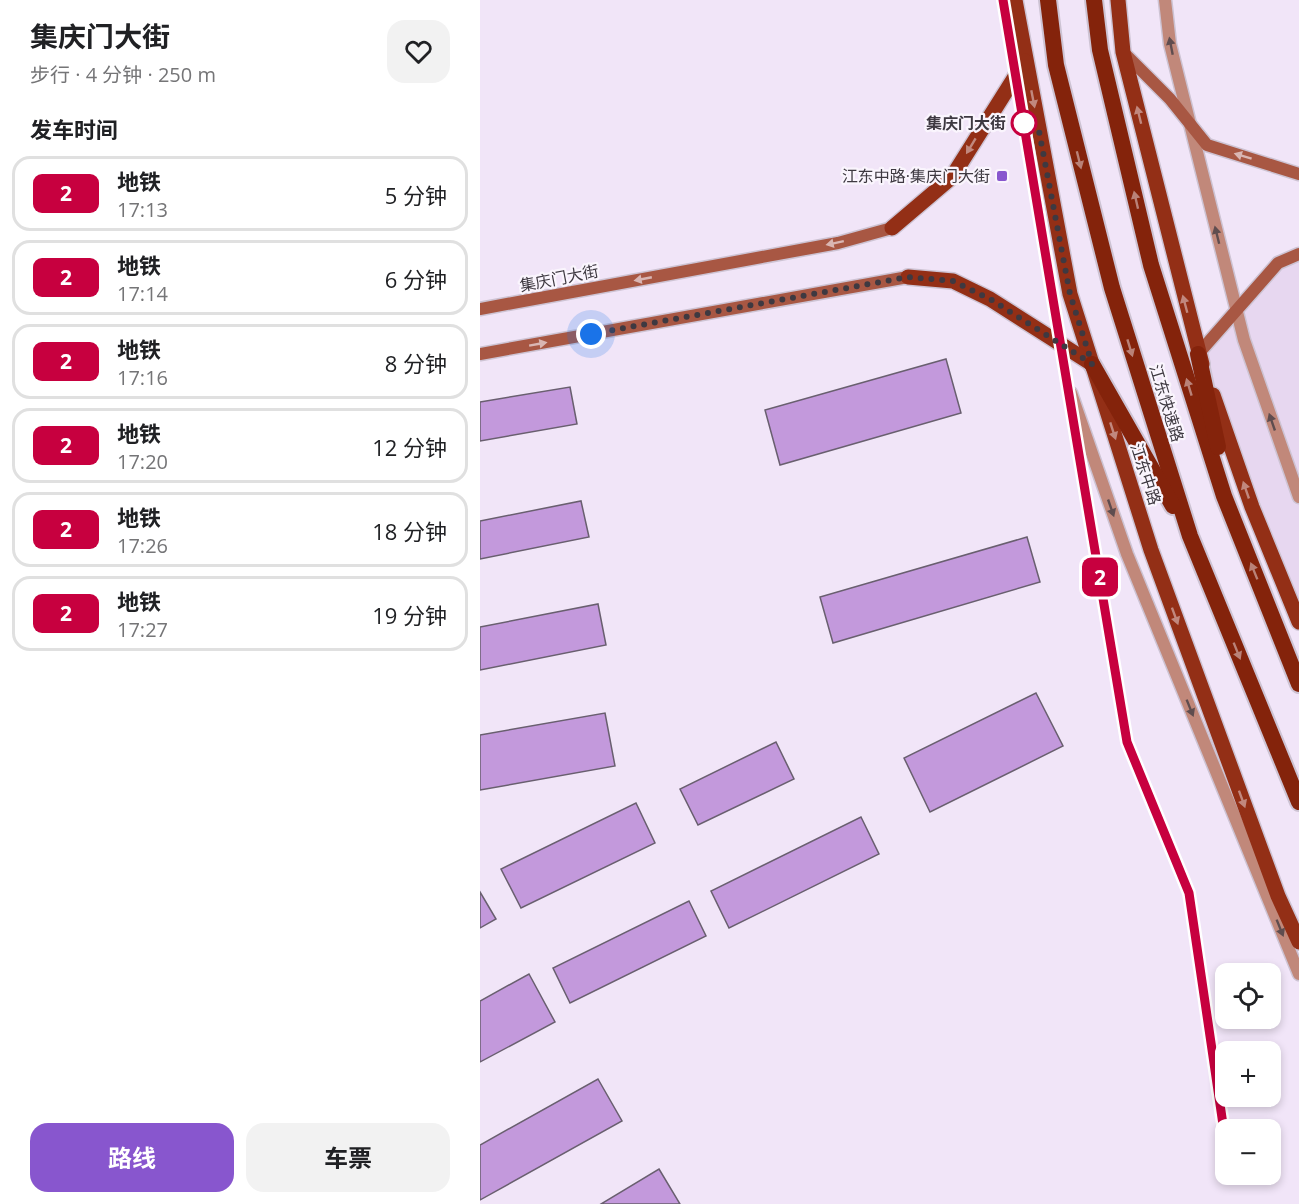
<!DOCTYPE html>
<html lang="zh">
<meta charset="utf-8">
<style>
:root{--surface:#fff;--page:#f2f2f2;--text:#202124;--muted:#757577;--line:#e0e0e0;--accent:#8856ce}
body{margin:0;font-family:"Open Sans","Noto Sans SC",sans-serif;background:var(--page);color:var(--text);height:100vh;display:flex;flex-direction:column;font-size:22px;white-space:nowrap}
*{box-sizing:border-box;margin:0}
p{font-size:20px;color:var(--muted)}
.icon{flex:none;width:33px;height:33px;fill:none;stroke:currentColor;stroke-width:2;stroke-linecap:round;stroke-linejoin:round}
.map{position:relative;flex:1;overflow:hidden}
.details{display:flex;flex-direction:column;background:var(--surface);width:480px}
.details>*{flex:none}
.badge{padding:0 12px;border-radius:9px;font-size:21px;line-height:39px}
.fabs{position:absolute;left:735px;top:963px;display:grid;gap:12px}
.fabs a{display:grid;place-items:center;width:66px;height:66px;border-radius:12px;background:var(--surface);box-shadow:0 3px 9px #0003;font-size:30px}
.you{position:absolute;width:30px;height:30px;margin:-15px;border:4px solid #fff;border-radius:50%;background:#1a73e8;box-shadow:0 0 0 9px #1a73e833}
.map>.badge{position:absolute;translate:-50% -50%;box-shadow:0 0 0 3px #fff}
h2{padding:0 30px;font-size:22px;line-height:54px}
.round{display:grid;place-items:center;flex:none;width:63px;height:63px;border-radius:18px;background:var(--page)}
.overview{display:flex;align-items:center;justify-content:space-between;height:102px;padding:0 30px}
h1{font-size:28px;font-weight:700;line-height:45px}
.primary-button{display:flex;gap:12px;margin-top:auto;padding:12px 30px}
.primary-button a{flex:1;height:69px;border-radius:18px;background:var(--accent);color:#fff;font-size:24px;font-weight:700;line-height:69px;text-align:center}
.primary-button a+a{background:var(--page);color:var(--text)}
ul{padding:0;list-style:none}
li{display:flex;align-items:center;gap:18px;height:75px;margin:0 12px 9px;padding:0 18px;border:3px solid var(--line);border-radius:18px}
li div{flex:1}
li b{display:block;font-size:22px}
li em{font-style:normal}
li .badge{min-width:66px;font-weight:700;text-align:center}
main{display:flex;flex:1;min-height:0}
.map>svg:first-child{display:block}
.built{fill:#e7d7f0}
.building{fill:#c399dc;stroke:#695f6f;stroke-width:1.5}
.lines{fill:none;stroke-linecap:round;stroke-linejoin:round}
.tertiary-casing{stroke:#cdc3d3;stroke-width:15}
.secondary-casing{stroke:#cdc3d3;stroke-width:15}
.primary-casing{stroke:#cdc3d3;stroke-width:18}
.trunk-casing{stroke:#cdc3d3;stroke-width:20}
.tertiary{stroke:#c1887a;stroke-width:12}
.secondary{stroke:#a85743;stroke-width:12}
.primary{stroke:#932f16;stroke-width:15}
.trunk{stroke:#84230b;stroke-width:16}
.oneway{fill:#5f4d4f}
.oneway2{fill:#c1887e}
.oneway3{fill:#d9b6b3}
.oneway4{fill:#b98278}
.line-casing{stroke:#fff;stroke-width:14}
.line{stroke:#c7003f;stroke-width:9}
.walk{stroke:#3e3941;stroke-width:6;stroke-dasharray:0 10.8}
.stop-dot{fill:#fff;stroke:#c7003f;stroke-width:3}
.poi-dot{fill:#8856ce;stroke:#faf5fd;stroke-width:2}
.labels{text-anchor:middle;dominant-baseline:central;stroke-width:4.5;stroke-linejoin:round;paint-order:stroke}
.stop-label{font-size:16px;font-weight:bold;fill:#3e3941;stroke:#faf5fd;text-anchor:end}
.poi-label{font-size:16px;fill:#3e3941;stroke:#faf5fd;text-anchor:end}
.street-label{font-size:16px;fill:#3e3941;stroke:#faf5fd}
</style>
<main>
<section class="details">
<div class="overview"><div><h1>集庆门大街</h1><p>步行 · 4 分钟 · 250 m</p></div><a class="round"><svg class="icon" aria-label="heart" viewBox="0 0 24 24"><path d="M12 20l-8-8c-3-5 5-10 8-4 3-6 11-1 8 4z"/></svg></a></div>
<h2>发车时间</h2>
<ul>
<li><span class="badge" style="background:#c7003f;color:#fff">2</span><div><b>地铁</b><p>17:13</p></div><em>5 分钟</em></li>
<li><span class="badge" style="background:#c7003f;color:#fff">2</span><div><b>地铁</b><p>17:14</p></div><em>6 分钟</em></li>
<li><span class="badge" style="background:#c7003f;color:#fff">2</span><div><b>地铁</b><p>17:16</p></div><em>8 分钟</em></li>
<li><span class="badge" style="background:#c7003f;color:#fff">2</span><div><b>地铁</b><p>17:20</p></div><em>12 分钟</em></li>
<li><span class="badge" style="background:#c7003f;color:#fff">2</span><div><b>地铁</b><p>17:26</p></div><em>18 分钟</em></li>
<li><span class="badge" style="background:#c7003f;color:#fff">2</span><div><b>地铁</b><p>17:27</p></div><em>19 分钟</em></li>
</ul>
<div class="primary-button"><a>路线</a><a>车票</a></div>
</section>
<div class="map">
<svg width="819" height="1204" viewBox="0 0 819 1204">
<rect width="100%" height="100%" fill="#f1e5f8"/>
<polygon class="built" points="819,254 819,622 718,354 798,263"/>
<g class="building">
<polygon points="466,359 481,413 300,465 285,410"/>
<polygon points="90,387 97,424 0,441 0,402"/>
<polygon points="101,501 109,537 0,559 0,521"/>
<polygon points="547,537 560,582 353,643 340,597"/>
<polygon points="118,604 126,645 0,670 0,627"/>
<polygon points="556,693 583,746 450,812 424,758"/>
<polygon points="125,713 135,766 0,790 0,735"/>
<polygon points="296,742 314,779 218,825 200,789"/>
<polygon points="156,803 175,843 41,908 21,869"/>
<polygon points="381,817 399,854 249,928 231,891"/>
<polygon points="0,892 16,919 0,928"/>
<polygon points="209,901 226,936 90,1003 73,968"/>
<polygon points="49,974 75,1022 0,1062 0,1001"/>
<polygon points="118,1079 142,1121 0,1200 0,1145"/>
<polygon points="179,1169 200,1204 121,1204"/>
</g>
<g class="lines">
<g class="tertiary-casing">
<g id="tertiary">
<polyline points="685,0 690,44 764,340 819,497"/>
<polyline points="591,393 647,554 819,974"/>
</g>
</g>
<g class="secondary-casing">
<g id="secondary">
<polyline points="643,52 690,99 727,145 819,174"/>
<polyline points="0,309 358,243 412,228"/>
<polyline points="0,354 428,277"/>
<polyline points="718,354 798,263 819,254"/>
</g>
</g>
<g class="primary-casing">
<g id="primary">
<polyline points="535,0 590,294 671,550 798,896 819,942"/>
<polyline points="638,0 643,52 722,364"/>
<polyline points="412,228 472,177 545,61"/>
<polyline points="428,277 473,281 510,299 612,364"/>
<polyline points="733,395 772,507 819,622"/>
</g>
</g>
<g class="trunk-casing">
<g id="trunk">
<polyline points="568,0 576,65 632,288 710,536 819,802"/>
<polyline points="614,0 620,50 671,265 744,496 819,684"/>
<polyline points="718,354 738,447"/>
<polyline points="612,364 693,506"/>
</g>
</g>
<use href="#tertiary" class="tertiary"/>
<use href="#secondary" class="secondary"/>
<use href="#primary" class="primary"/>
<use href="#trunk" class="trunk"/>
</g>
<defs><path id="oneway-solid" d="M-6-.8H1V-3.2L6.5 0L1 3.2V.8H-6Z" transform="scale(1.5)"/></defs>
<g class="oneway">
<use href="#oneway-solid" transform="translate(691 46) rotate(-101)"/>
<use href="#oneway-solid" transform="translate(737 235) rotate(-104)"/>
<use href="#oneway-solid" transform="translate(792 422) rotate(-109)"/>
<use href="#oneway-solid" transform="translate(631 508) rotate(71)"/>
<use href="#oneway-solid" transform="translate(710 708) rotate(68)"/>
<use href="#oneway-solid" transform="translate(800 928) rotate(68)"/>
</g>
<g class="oneway2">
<use href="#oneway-solid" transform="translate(553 99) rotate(79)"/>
<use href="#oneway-solid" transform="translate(659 115) rotate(-104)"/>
<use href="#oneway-solid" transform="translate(491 146) rotate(121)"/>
<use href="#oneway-solid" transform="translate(705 304) rotate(-105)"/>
<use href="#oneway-solid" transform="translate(633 431) rotate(72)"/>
<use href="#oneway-solid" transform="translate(766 490) rotate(-109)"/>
<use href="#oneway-solid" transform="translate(695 616) rotate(70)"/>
<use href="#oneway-solid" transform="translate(762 799) rotate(70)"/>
</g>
<g class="oneway3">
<use href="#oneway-solid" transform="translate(763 156) rotate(-163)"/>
<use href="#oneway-solid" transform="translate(355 243) rotate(168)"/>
<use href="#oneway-solid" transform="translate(163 279) rotate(169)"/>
<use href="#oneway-solid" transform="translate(58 344) rotate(-10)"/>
</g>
<g class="oneway4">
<use href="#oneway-solid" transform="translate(599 160) rotate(76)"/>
<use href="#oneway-solid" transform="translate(656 200) rotate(-103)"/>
<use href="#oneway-solid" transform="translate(650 348) rotate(73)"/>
<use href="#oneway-solid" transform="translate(709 387) rotate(-107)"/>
<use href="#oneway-solid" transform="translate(774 571) rotate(-112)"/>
<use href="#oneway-solid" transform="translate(757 651) rotate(68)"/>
</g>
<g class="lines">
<g class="line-casing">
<polyline id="line" points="523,0 647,742 709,893 746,1145"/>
</g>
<use href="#line" class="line"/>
<polyline class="walk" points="111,334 428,277 473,281 510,299 612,364 590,294 559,131 544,123"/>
</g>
<circle class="stop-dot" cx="544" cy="123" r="12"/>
<rect class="poi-dot" x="516" y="170" width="12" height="12" rx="3"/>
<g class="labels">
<g class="stop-label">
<text x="526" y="123">集庆门大街</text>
</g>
<g class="poi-label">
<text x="510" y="176">江东中路·集庆门大街</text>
</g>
<g class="street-label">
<text transform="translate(79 278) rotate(-11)">集庆门大街</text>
<text transform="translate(687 403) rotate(73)">江东快速路</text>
<text transform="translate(666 474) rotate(72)">江东中路</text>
</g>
</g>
</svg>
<div class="fabs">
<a><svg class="icon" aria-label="locate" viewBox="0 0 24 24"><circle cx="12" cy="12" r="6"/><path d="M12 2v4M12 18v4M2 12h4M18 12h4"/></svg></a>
<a>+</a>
<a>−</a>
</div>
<div class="you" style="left:111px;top:334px"></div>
<b class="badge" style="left:620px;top:577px;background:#c7003f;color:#fff">2</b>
</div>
</main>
